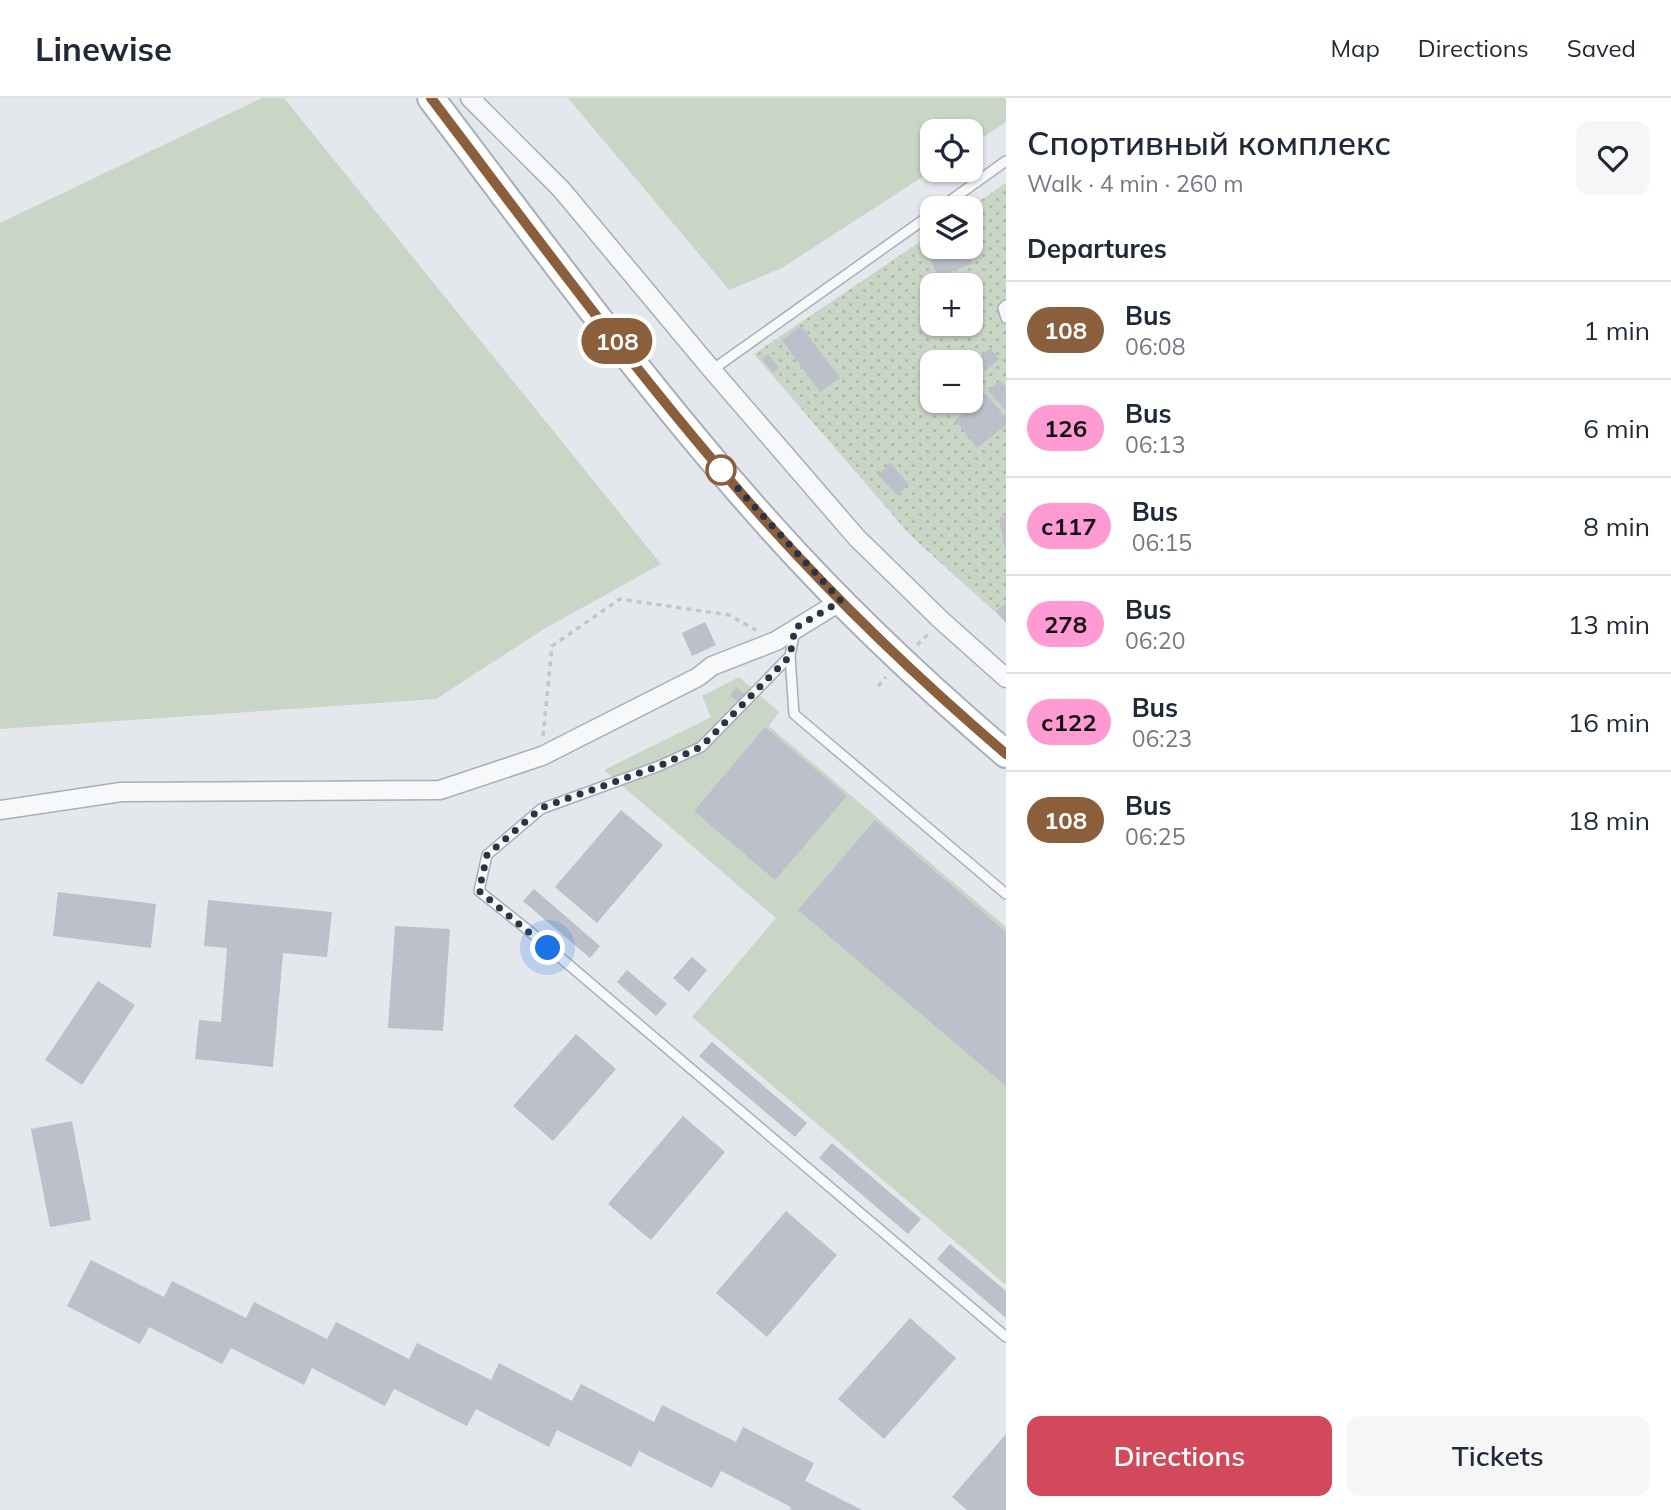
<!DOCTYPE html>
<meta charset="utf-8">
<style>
:root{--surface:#fff;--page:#f6f6f7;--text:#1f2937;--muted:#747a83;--line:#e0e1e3;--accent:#d1495b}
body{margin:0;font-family:Mulish,sans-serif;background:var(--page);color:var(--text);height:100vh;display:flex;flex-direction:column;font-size:26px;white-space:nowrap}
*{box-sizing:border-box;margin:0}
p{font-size:23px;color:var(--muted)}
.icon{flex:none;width:38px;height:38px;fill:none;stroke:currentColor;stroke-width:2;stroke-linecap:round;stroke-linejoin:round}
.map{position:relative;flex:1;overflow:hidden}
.drawer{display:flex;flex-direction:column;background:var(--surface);width:665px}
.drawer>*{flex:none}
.badge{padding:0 14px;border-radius:23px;font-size:24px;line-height:46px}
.buttons{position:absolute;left:920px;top:21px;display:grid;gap:14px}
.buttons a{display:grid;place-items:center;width:63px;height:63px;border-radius:14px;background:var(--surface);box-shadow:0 2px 5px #0004;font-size:35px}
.you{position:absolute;width:35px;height:35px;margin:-18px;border:5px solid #fff;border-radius:50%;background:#1a73e8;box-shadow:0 0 0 10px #1a73e833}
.map>.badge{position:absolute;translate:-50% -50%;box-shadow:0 0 0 4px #fff}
h2{padding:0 21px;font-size:26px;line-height:63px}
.round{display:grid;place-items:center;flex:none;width:74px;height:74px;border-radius:14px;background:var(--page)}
.overview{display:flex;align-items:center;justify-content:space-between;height:119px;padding:0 21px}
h1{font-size:33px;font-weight:600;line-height:52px}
.button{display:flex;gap:14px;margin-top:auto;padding:14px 21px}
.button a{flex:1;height:80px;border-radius:14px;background:var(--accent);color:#fff;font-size:28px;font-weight:600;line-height:80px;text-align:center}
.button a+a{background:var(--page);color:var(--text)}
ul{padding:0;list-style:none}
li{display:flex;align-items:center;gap:21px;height:98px;padding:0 21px;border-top:2px solid var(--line)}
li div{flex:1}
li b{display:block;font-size:26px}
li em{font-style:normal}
li .badge{min-width:77px;font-weight:700;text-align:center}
header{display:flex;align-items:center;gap:42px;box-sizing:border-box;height:98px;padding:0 35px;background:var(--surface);border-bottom:2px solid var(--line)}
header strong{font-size:33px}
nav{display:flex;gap:38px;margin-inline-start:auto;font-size:24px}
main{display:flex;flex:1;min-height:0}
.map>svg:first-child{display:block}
.green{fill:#c9d6c5}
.garden{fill:url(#garden-dots);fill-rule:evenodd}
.building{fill:#bbc0ca}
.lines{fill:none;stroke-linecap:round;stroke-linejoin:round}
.lane-casing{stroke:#a9aeb7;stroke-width:12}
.street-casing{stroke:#a9aeb7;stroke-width:21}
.secondary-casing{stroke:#a9aeb7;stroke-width:30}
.path{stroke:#c2c5cb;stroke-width:3.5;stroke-dasharray:5 5;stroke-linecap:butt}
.lane{stroke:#f7f8fa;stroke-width:9}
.street{stroke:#f7f8fa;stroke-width:18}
.secondary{stroke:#fff;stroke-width:26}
.line-casing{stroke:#fff;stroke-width:16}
.line{stroke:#8b5e3c;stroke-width:10}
.walk{stroke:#2b3445;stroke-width:7;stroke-dasharray:0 12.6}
.stop-dot{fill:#fff;stroke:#8b5e3c;stroke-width:3.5}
</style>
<header>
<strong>Linewise</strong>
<nav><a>Map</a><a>Directions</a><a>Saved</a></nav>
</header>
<main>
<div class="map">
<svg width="1006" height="1412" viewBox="0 0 1006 1412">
<defs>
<pattern id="garden-dots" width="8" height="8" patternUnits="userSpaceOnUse" patternTransform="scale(1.75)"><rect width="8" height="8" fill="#c9d6c5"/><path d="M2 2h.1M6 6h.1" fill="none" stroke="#adb8ab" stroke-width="1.8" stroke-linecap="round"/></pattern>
</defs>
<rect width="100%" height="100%" fill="#e4e7ec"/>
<g class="green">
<polygon points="262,0 284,0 661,466 544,531 436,601 0,631 0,125"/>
<polygon points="568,0 1006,0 1006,24 971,47 971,33 933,33 933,72 782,170 729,192"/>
<polygon points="739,579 779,614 769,628 1006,829 1006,1187 692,919 776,820 604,672 711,619 702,598"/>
</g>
<path class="garden" d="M1006 85V524L910 437 754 256 933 135V149H971V110H969ZM933 187H971V226H933ZM933 264H971V303H933Z"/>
<g class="building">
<polygon points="956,149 966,149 973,165 938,179 930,160"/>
<polygon points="801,228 840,280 820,294 782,242"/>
<polygon points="990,250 999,261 985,273 976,263"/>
<polygon points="768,256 779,270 773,275 762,261"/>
<polygon points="976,270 983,277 975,285 971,281 971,275"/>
<polygon points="1000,283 1006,289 1006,312 988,293"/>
<polygon points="987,297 1006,321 1006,327 977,350 955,322"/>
<polygon points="890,365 909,386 897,397 878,377"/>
<polygon points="1006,419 1006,449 1005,449 999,420"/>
<polygon points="1006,505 1006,525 996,513"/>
<polygon points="705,524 716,547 692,558 682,535"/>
<polygon points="736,589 745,596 739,604 730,598"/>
<polygon points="765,629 847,698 775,782 694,713"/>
<polygon points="621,712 663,747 597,825 555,789"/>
<polygon points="875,722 1006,834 1006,988 798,812"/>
<polygon points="534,791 600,848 590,860 523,803"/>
<polygon points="58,794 156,806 151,850 53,838"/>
<polygon points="208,802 332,814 327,859 283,855 273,969 195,961 199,922 221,924 227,850 204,848"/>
<polygon points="395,828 450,831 443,933 388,930"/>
<polygon points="692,859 707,872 689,894 673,880"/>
<polygon points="627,872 667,906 656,918 617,884"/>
<polygon points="98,883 135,907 82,987 45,962"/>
<polygon points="576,936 616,971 553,1043 513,1008"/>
<polygon points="712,944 807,1025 795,1039 699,958"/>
<polygon points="683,1018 725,1054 651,1142 608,1106"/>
<polygon points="72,1023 91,1122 50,1129 31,1031"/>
<polygon points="832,1045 921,1121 908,1136 819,1060"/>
<polygon points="786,1113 837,1157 767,1239 716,1195"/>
<polygon points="950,1146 1006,1193 1006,1220 937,1161"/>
<polygon points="91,1162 164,1199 172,1183 246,1220 254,1204 327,1241 336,1224 409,1261 417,1245 491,1282 499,1265 572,1303 581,1286 654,1324 662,1307 736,1344 743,1329 814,1365 805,1383 862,1412 790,1412 791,1409 721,1373 712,1390 639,1353 631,1369 557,1332 549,1349 476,1311 467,1328 394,1291 385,1308 312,1270 304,1287 231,1250 222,1266 149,1229 140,1246 67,1208"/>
<polygon points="910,1220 956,1260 884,1341 838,1301"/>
<polygon points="1006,1336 1006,1412 967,1412 952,1399"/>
</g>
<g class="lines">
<g class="lane-casing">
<g id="lane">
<polyline points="940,110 1006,63"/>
<polyline points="1006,207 1003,210 1006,220"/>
<polyline points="712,272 933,115"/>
<polyline points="795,532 790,558 701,649 659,668 541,711 487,757 479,793 528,832 1006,1239"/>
<polyline points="790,558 794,616 1006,796"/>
</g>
</g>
<g class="street-casing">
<g id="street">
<polyline points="470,0 561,91 712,272 857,440 941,522 1006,580"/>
<polyline points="0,712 121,694 440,692 542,658 698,579 712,568 776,543 841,503"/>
</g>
</g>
<g class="secondary-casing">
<path id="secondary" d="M431 0C541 145 648 292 770 428 842 509 923 585 1006 656"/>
</g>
<g class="path">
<polyline points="917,547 929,535"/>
<polyline points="878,588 886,579"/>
<polyline points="543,638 552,548 620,501 729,517 756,532"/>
</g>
<use href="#lane" class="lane"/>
<use href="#street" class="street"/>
<use href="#secondary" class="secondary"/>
</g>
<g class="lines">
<g class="line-casing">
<path id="line" d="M431 0C541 145 648 292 770 428 843 509 923 585 1006 656"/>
</g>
<use href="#line" class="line"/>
<polyline class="walk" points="548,850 479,793 487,757 541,710 659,668 701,649 790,558 795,530 841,503 721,372"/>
</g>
<circle class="stop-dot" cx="721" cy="372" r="14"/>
</svg>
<div class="buttons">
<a><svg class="icon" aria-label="locate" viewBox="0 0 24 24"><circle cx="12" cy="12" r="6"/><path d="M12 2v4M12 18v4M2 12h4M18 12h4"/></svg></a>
<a><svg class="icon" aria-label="layers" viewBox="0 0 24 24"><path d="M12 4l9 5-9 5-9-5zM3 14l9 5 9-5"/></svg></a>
<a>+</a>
<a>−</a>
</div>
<div class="you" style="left:548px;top:850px"></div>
<b class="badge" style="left:617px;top:243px;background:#8b5e3c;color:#fff">108</b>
</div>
<section class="drawer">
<div class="overview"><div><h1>Спортивный комплекс</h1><p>Walk · 4 min · 260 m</p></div><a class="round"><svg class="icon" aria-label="heart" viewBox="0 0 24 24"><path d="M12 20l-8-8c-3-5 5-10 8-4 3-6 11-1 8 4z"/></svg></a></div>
<h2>Departures</h2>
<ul>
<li><span class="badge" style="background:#8b5e3c;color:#fff">108</span><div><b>Bus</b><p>06:08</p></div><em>1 min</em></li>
<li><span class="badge" style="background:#ff9ad2;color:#111">126</span><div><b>Bus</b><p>06:13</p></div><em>6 min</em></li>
<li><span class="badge" style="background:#ff9ad2;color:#111">с117</span><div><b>Bus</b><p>06:15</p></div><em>8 min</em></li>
<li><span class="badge" style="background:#ff9ad2;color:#111">278</span><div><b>Bus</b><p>06:20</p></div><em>13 min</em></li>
<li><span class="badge" style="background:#ff9ad2;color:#111">с122</span><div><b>Bus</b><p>06:23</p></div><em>16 min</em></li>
<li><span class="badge" style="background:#8b5e3c;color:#fff">108</span><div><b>Bus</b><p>06:25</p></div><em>18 min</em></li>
</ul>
<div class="button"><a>Directions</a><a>Tickets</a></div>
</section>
</main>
